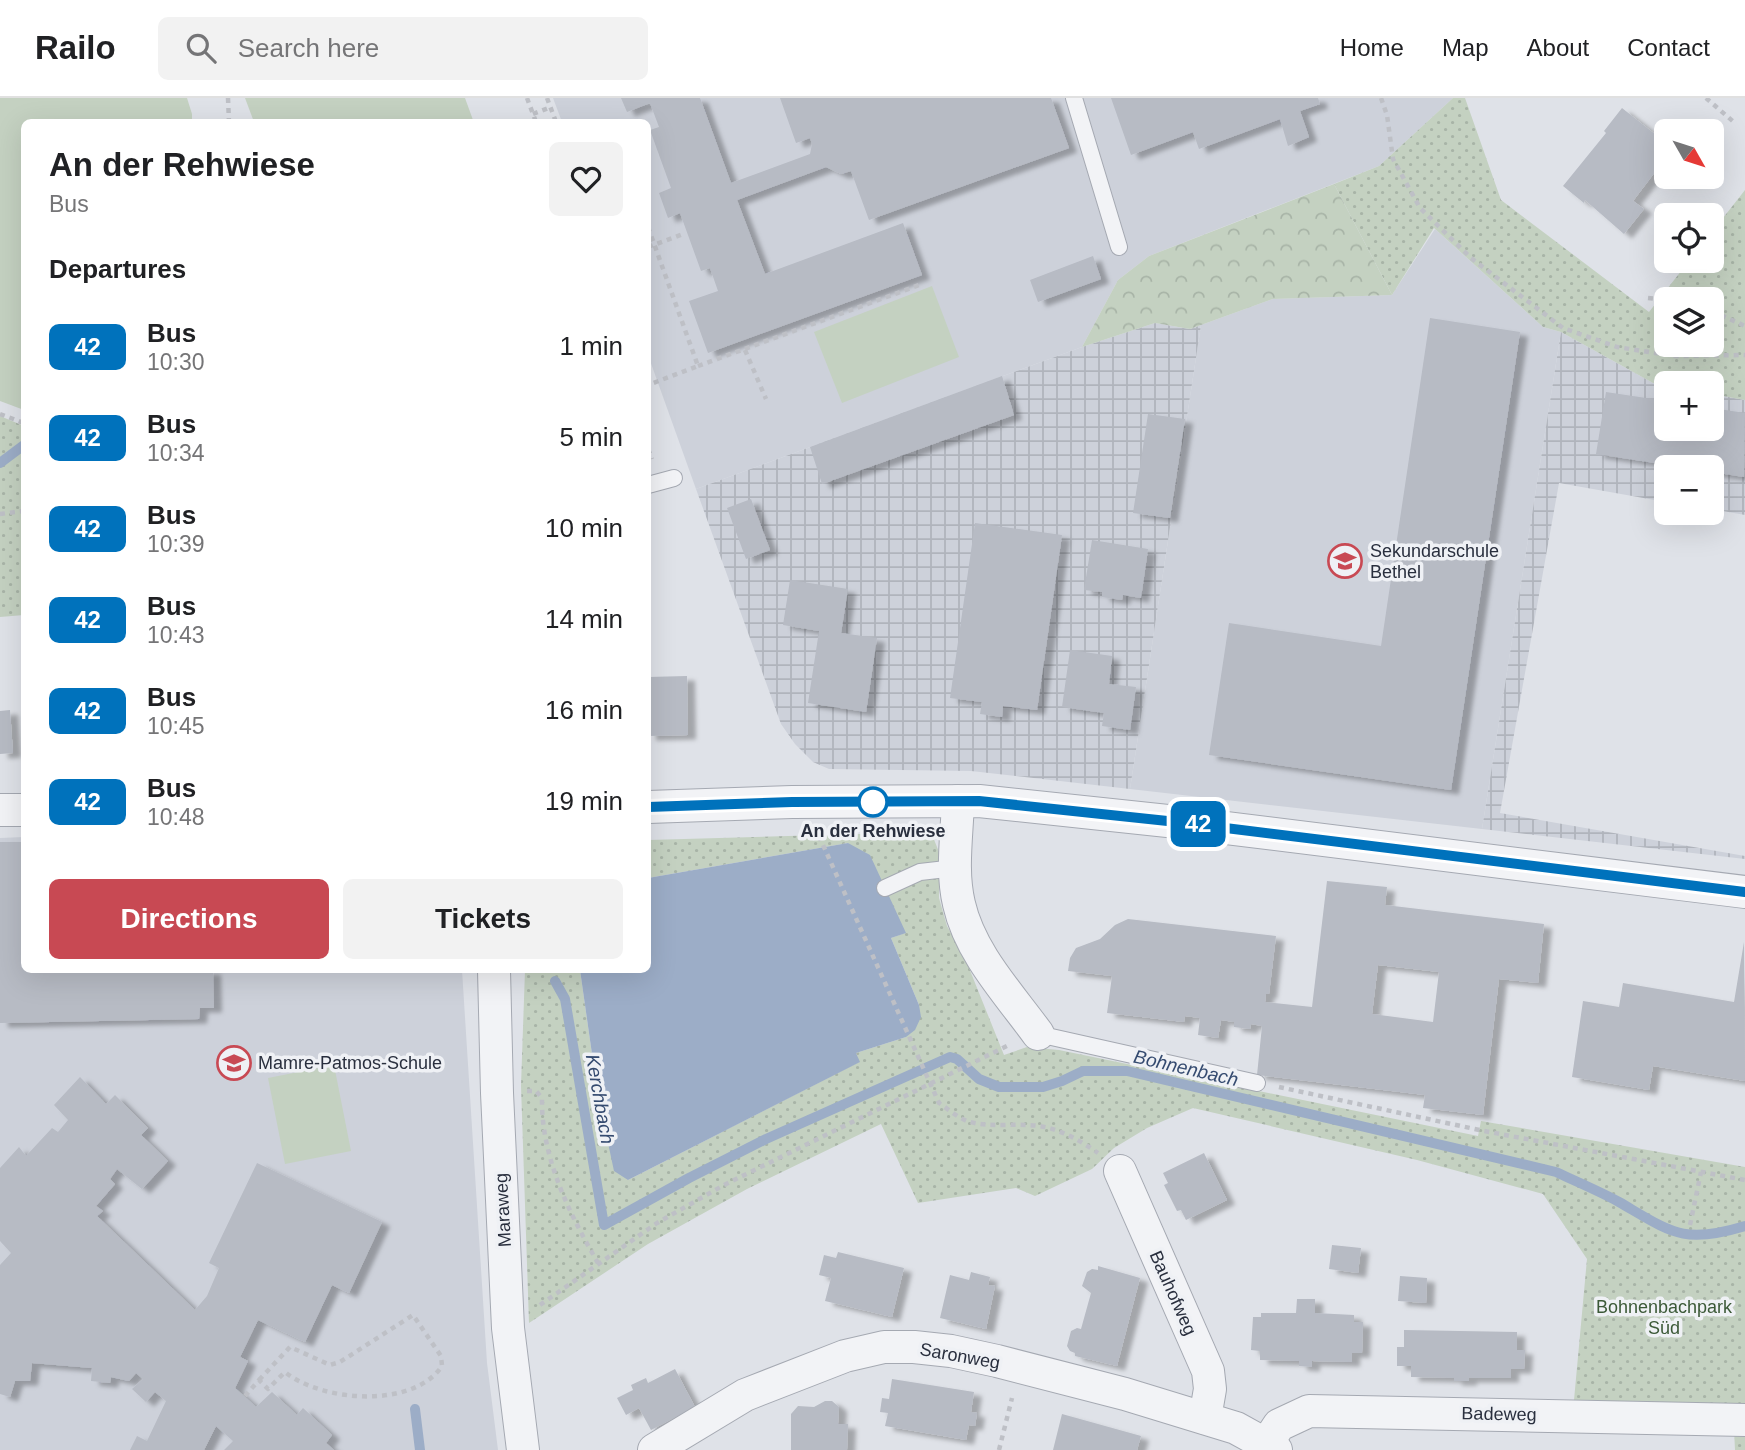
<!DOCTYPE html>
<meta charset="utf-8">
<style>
:root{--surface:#fff;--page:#f2f2f2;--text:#202124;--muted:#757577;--line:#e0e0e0;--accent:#c84953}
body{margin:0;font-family:Helvetica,sans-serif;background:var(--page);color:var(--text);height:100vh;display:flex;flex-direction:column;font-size:26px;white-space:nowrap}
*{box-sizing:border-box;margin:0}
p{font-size:23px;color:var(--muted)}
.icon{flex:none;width:38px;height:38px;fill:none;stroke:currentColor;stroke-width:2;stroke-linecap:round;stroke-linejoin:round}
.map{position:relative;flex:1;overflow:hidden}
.details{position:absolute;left:21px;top:21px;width:630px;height:854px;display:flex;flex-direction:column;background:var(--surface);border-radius:10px;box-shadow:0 7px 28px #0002}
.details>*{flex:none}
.badge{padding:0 14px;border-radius:10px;font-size:24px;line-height:46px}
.needle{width:46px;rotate:129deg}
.tools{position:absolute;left:1654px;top:21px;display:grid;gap:14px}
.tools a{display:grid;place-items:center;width:70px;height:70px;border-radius:10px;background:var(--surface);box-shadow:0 7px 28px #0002;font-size:35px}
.map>.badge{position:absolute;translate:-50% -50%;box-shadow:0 0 0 4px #fff}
h2{padding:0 28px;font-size:26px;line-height:63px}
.round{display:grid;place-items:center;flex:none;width:74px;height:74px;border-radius:10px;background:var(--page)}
.summary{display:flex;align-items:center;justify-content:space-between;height:119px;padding:0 28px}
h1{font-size:33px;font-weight:600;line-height:52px}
.button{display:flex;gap:14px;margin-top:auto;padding:14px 28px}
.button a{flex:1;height:80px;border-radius:10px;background:var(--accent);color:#fff;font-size:28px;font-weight:600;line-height:80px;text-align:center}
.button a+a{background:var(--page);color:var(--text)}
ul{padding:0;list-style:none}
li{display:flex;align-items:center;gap:21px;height:91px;padding:0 28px}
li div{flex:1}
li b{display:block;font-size:26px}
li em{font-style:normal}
li .badge{min-width:77px;font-weight:700;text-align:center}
header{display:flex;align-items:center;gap:42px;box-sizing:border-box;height:98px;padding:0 35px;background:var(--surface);border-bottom:2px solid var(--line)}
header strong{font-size:33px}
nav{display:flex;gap:38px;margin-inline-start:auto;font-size:24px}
.search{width:490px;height:63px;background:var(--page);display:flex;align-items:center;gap:18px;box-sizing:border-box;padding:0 24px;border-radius:10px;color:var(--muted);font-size:26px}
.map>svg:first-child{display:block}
.built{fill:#cdd1da}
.industrial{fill:url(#industrial-grid)}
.grass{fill:url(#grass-dots);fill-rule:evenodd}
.forest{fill:url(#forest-crowns)}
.garden{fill:#c4d1c1}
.water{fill:#9cadc7}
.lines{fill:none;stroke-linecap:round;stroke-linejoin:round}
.stream{stroke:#9cadc7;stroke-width:10}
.building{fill:#b7bbc4;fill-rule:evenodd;filter:url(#shadow)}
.lane-casing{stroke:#a5a9b2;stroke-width:18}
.street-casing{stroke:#a5a9b2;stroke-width:34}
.path{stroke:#bec0c6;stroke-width:4.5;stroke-dasharray:5 5;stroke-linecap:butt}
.lane{stroke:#f2f3f6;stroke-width:16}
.street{stroke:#f2f3f6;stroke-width:32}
.line-casing{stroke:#fff;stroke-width:16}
.line{stroke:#0072bc;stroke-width:10}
.stop-dot{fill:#fff;stroke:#0072bc;stroke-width:3.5}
.labels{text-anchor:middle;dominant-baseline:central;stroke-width:7;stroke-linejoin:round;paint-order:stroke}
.poi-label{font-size:18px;fill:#292f3e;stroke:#eff1f5;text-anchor:start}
.stop-label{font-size:18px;font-weight:bold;fill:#292f3e;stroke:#eff1f5}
.street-label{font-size:18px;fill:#292f3e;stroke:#eff1f5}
.park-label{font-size:18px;fill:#3b5937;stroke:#eff1f5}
.water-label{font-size:19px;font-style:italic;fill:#354b70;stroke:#eff1f5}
</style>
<header>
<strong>Railo</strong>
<div class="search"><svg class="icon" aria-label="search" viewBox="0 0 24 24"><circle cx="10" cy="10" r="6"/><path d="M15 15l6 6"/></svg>Search here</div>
<nav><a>Home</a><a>Map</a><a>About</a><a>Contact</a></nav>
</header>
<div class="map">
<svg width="1745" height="1352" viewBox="0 0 1745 1352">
<defs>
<pattern id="industrial-grid" width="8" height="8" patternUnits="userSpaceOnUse" patternTransform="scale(1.75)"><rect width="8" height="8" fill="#cdd1da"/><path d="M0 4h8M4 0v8" fill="none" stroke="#b0b4bc"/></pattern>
<pattern id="grass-dots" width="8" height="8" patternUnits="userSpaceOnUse" patternTransform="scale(1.75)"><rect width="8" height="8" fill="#c4d1c1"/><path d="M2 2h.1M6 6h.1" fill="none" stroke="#a8b4a7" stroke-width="1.8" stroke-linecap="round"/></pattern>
<pattern id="forest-crowns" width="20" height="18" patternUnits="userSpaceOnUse" patternTransform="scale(1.75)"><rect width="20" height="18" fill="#c4d1c1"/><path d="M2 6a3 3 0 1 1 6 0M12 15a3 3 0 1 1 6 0" fill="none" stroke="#a8b4a7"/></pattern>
<filter id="shadow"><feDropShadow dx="8" dy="4.5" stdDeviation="2" flood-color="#0004"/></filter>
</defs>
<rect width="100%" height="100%" fill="#dfe2e8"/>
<g class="built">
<polygon points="553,0 1453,0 1379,68 1149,158 1118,182 1082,249 696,391 648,257 648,24 562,24"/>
<polygon points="1435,131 1543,229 1561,234 1482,731 1130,691 1201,227 1273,201 1392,197"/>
<polygon points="24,739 24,872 462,872 487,1265 498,1352 0,1352 0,740"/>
</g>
<g class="industrial">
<polygon points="1155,225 1190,231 1201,227 1130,691 971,673 829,671 813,664 795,646 781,626 696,391 1082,249"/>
<polygon points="1561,234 1653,285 1666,287 1666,331 1712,331 1712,296 1745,302 1745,417 1712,411 1712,369 1666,369 1666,404 1559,385 1500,715 1745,758 1745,761 1482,731"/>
</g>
<g class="grass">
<path d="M1453 0H1465L1501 102 1649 214 1689 163H1712V134L1745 92V302L1712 296V285H1666V287L1653 285 1561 234 1543 229 1434 130 1392 197 1334 86 1379 68ZM1666 201H1712V247H1666Z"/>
<polygon points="0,318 24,328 24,517 0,519"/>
<polygon points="931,734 939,754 939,800 947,828 965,860 1004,957 1027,949 1059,952 1478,1038 1481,1023 1745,1069 1745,1352 1735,1352 1733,1311 1574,1302 1587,1161 1543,1096 1417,1062 1193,1010 1147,1030 1114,1050 1092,1071 1035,1098 1016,1090 918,1105 881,1026 747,1091 648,1146 529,1225 521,988 525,872 580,872 598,998 628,1082 859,964 856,955 906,939 919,907 891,840 905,835 848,745 648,780 648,742"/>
</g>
<polygon class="forest" points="1334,86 1392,197 1273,201 1190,231 1155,225 1082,249 1118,182 1149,158"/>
<g class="garden">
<polygon points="0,0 187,0 192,16 192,24 24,24 24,312 0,303"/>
<polygon points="245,0 465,0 473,22 465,24 254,24"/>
<polygon points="932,188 959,259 842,305 814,234"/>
<polygon points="334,967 351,1053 285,1066 268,980"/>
</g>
<polygon class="water" points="848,745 870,757 906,835 891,840 919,907 921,919 915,932 906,939 856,955 860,964 628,1082 614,1073 598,998 580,872 648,872 648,780"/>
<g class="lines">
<g class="stream">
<polyline points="0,365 24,347"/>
<path d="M555 883 565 901 604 1127 689 1080 766 1041 950 959 957 961 979 981 999 989H1043L1062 983 1083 973H1127L1556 1074C1577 1084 1599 1093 1619 1104 1671 1134 1683 1147 1745 1128"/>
<polyline points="415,1311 420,1352"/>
</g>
</g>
<g class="building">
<polygon points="621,0 700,0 731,85 810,56 812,46 810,40 796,45 780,0 1051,0 1069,50 869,122 851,73 841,76 826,69 737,102 765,176 903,125 922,177 708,255 689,203 718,193 710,170 701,173 680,115 668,120 659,95 671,90 650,32 659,29 650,5 627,14"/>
<polygon points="1111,0 1318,0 1320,6 1300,13 1309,39 1288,48 1280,21 1199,51 1193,34 1131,57"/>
<polygon points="1622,10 1666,45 1666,79 1669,79 1666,83 1655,74 1633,103 1644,111 1624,136 1585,102 1584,105 1563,88 1606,35 1604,33"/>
<polygon points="1093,158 1101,181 1038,204 1030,182"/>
<polygon points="1430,220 1520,234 1451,692 1209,657 1229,525 1381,548"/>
<polygon points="1002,278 1014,317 822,386 810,349"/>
<polygon points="1606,294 1666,303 1666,331 1712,331 1712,310 1745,315 1744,379 1712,374 1712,369 1681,369 1596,356"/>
<polygon points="1148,316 1185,321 1170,420 1133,415"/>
<polygon points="751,401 770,452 746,461 727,410"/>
<polygon points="975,425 1062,437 1037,612 1003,608 1002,619 980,616 982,604 950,600"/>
<polygon points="1092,442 1148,451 1141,500 1123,497 1122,502 1102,499 1102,494 1084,492"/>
<polygon points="790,482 848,491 841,535 877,540 866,614 808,605 819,533 783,527"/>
<polygon points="1070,552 1112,558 1109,586 1136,589 1130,632 1102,628 1104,615 1062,609"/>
<polygon points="687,578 688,637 648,638 648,579"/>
<polygon points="10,612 13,655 0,656 0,613"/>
<polygon points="0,744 24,744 24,872 213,872 214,910 200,910 199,921 0,925"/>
<path d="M1327 783 1387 789 1385 807 1544 826 1538 885 1499 881 1483 1017 1423 1010 1425 997 1257 977 1262 928 1251 926 1250 931 1234 929V924L1221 922 1218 940 1198 937 1200 920 1185 918 1184 924 1107 915 1112 878 1068 873 1070 860 1076 850 1100 841 1115 827 1128 821 1276 838 1269 896H1266L1265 904 1312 909ZM1378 867 1439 874 1433 924 1372 916Z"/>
<polygon points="1744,844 1745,983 1653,968 1649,992 1572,979 1583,903 1619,909 1623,885 1734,904"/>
<polygon points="80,979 106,1006 115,997 148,1030 141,1037 168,1063 142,1091 117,1071 110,1081 115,1086 96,1108 103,1113 97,1118 195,1212 207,1198 219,1170 209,1165 257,1065 382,1124 349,1195 332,1187 305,1244 258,1222 240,1259 248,1263 235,1290 256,1309 272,1294 297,1317 303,1310 332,1337 326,1345 334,1352 224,1352 233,1343 216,1328 204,1352 130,1352 137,1338 147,1343 166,1303 155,1294 146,1304 132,1291 143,1281 136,1275 129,1283 111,1279 110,1285 91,1283 92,1270 32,1265 30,1283 15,1283 10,1299 0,1296 0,1167 11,1155 0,1143 0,1070 19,1049 26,1058 52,1030 58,1034 68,1022 54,1007"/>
<polygon points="1204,1055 1227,1102 1186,1122 1181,1112 1177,1113 1164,1087 1168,1085 1163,1075"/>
<polygon points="1332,1147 1361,1150 1358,1175 1329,1171"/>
<polygon points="838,1154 904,1170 892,1219 825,1203 831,1180 819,1177 824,1157 836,1160"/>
<polygon points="1098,1168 1140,1180 1117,1268 1075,1258 1075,1255 1070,1253 1067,1248 1071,1233 1077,1230 1081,1231 1091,1195 1082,1188 1087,1174 1092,1171 1098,1172"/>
<polygon points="971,1174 990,1179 988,1187 995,1188 986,1231 940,1220 950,1177 969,1182"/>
<polygon points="1400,1178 1427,1180 1426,1205 1398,1203"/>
<polygon points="1297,1201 1315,1201 1315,1215 1354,1217 1354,1224 1363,1224 1362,1255 1352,1255 1352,1264 1312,1263 1312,1269 1299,1268 1299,1263 1260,1262 1260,1253 1251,1252 1253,1219 1261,1219 1261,1215 1296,1215"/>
<polygon points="1404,1232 1517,1234 1517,1252 1525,1252 1524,1271 1511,1271 1511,1280 1469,1280 1469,1283 1454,1283 1454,1280 1411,1279 1411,1268 1397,1268 1397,1249 1404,1249"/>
<polygon points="675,1271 695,1309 651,1332 639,1310 626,1317 617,1300 633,1292 631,1287 646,1280 648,1285"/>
<polygon points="892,1281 974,1294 971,1314 977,1315 975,1328 969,1327 966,1342 885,1328 888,1315 880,1314 882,1300 889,1301"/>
<polygon points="825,1303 832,1303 839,1309 838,1326 848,1326 847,1352 791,1352 791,1316 798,1308 814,1309"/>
<polygon points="1062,1316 1141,1338 1137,1352 1053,1352"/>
</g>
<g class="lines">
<g class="lane-casing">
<g id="lane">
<polyline points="1074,0 1119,149"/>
<polyline points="648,387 674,380"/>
<polyline points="885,790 920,774 955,770"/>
<polyline points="1038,936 1257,985"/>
</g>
</g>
<g class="street-casing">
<g id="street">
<path d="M958 703C957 737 951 773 959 806 970 855 1009 896 1038 936"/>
<polyline points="648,709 792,704 979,703 1177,724 1745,794"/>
<polyline points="0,712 24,712"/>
<polyline points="494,872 497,995 508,1230 523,1352"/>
<polyline points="1120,1073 1208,1273 1210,1291 1205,1320"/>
<polyline points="1267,1345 1279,1327 1309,1313 1745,1322"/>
<polyline points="654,1352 745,1297 845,1258 884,1249 914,1249 951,1253 997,1263 1125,1296 1236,1330 1276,1352"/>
</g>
</g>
<g class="path">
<polyline points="228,0 229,24"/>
<polyline points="527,0 536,24"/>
<polyline points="547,0 556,24"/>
<polyline points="1381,0 1387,17 1393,61 1420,110 1471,160 1563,230 1617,249 1675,258 1745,257"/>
<polyline points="1706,0 1736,26"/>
<polyline points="533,16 551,9"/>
<polyline points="648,129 698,268 648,287"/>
<polyline points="648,149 683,136"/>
<polyline points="1648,200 1666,202"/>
<polyline points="1712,213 1745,228"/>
<polyline points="745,252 766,301"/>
<polyline points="698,268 922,186"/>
<polyline points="0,316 24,325"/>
<polyline points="648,351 652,361"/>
<polyline points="0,416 24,413"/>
<path d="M819 738 939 1005C948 1011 957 1019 967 1023 989 1031 1024 1023 1049 1030 1067 1035 1082 1044 1098 1055"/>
<polyline points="1279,989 1484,1033 1745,1082"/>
<path d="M527 993H536L542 1000C541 1059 569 1115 598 1165"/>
<polyline points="1690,1127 1701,1074"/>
<polyline points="540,1207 657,1125 724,1087 1009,947"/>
<path d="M245 1298 259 1282 268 1291 285 1274C322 1304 413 1311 442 1268L441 1258 413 1217 340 1264 330 1267 290 1249 259 1282"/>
<polyline points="999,1352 1012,1300"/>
</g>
<use href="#lane" class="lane"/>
<use href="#street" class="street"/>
</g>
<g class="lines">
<g class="line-casing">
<polyline id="line" points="648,709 792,704 979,703 1177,724 1745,794"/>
</g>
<use href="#line" class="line"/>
</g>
<defs>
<g id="school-ring" transform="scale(1.75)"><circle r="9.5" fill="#eff1f5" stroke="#c84953" stroke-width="1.5"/><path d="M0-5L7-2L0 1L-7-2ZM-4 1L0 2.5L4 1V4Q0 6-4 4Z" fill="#c84953"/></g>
</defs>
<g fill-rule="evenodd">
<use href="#school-ring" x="1345" y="463"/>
<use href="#school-ring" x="234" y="965"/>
</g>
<circle class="stop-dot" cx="873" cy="704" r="14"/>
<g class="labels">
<g class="poi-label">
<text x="1370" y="453">Sekundarschule<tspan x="1370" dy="21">Bethel</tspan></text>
<text x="258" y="965">Mamre-Patmos-Schule</text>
</g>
<g class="stop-label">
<text x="873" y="733">An der Rehwiese</text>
</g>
<g class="street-label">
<text transform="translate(503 1112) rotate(-93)">Maraweg</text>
<text transform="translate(1173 1195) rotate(66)">Bauhofweg</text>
<text transform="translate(960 1258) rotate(10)">Saronweg</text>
<text transform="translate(1499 1316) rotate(1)">Badeweg</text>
</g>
<g class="park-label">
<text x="1664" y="1209">Bohnenbachpark<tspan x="1664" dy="21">Süd</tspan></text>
</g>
<g class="water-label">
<text transform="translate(1186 970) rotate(13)">Bohnenbach</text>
<text transform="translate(600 1001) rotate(80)">Kerchbach</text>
</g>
</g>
</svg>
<div class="tools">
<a><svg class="needle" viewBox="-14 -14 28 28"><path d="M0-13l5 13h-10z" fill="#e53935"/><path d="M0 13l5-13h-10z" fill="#757577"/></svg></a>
<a><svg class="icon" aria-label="locate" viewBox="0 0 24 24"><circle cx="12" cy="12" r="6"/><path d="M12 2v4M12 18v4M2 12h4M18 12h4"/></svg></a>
<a><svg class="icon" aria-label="layers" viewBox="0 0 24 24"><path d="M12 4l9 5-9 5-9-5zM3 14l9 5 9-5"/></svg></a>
<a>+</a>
<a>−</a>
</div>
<b class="badge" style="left:1198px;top:726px;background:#0072bc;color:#fff">42</b>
<section class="details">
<div class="summary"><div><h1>An der Rehwiese</h1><p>Bus</p></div><a class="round"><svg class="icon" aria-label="heart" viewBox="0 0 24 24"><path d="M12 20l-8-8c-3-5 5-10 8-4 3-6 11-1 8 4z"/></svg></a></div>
<h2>Departures</h2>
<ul>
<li><span class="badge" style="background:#0072bc;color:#fff">42</span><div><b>Bus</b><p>10:30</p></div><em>1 min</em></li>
<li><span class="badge" style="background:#0072bc;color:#fff">42</span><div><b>Bus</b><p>10:34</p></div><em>5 min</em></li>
<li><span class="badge" style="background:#0072bc;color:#fff">42</span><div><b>Bus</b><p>10:39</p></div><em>10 min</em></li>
<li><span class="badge" style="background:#0072bc;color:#fff">42</span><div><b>Bus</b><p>10:43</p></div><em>14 min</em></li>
<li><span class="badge" style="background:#0072bc;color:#fff">42</span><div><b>Bus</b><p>10:45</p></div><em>16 min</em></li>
<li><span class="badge" style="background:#0072bc;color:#fff">42</span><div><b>Bus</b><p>10:48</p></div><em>19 min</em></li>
</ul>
<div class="button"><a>Directions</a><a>Tickets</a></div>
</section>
</div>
